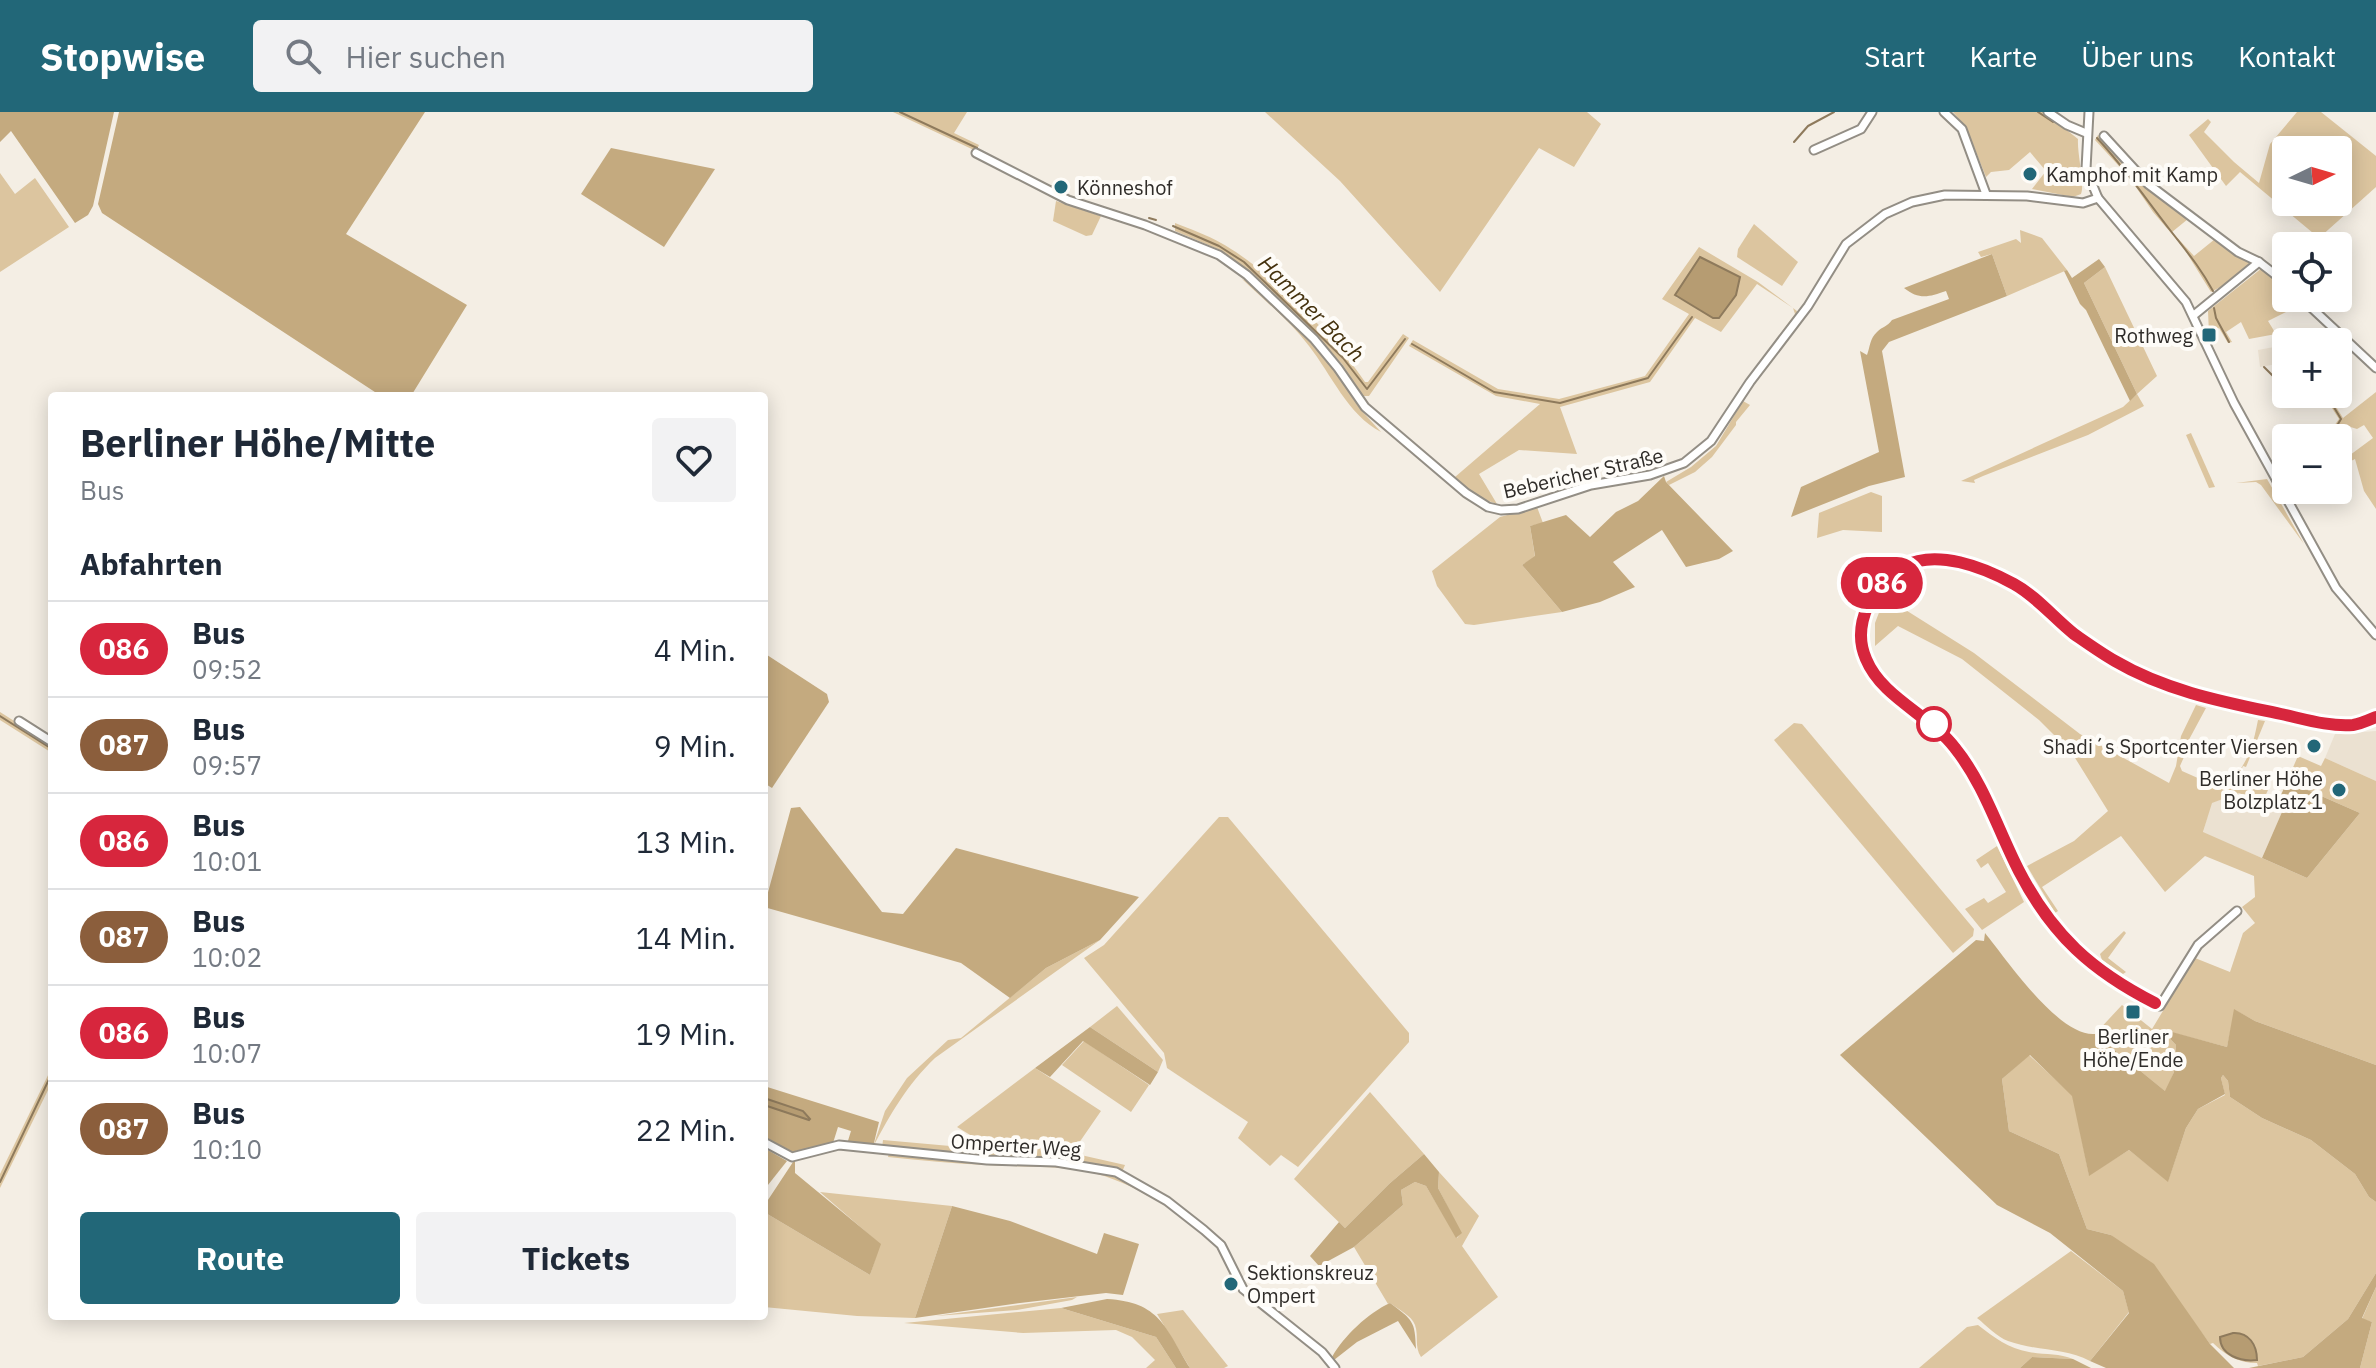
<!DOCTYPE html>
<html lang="de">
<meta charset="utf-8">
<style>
:root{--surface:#fff;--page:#f2f2f3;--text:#1f2937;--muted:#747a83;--line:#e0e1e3;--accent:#226778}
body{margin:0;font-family:"IBM Plex Sans",sans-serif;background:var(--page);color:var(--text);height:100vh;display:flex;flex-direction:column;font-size:30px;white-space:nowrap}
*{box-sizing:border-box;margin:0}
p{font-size:26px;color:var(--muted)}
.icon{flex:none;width:44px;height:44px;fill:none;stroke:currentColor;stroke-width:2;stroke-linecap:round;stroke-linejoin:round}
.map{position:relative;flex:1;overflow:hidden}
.details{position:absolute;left:48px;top:280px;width:720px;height:928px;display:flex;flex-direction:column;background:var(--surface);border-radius:8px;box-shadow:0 4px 20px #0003}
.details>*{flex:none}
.badge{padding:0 16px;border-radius:26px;font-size:28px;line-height:52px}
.needle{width:52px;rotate:85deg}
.controls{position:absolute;left:2272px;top:24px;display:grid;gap:16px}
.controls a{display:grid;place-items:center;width:80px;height:80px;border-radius:8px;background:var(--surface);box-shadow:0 4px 20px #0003;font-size:40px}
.map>.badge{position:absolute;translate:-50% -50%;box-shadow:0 0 0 4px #fff}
h2{padding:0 32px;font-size:30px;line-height:72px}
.round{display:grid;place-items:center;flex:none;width:84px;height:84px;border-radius:8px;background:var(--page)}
.overview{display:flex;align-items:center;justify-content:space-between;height:136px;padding:0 32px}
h1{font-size:38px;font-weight:800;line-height:60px}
.cta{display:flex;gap:16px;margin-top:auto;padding:16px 32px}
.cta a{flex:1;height:92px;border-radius:8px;background:var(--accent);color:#fff;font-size:32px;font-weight:800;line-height:92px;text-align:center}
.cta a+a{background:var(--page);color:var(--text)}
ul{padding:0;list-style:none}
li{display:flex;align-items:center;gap:24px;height:96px;padding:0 32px;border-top:2px solid var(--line)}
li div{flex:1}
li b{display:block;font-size:30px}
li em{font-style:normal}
li .badge{min-width:88px;font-weight:700;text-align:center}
header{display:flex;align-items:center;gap:48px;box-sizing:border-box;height:112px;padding:0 40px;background:var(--accent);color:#fff}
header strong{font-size:38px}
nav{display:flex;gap:44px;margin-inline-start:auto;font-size:28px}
.search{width:560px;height:72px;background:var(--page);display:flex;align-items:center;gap:20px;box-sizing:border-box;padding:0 28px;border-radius:8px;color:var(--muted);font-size:30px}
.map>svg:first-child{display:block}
.built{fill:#ebe1d1}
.green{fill:#dcc59f;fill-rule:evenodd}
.forest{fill:#c4aa7f}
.water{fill:#b69c72;stroke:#8e7a5c;stroke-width:2}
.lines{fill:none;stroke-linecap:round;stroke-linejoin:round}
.stream{stroke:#8e7a5c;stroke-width:2}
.minor-casing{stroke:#938e85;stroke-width:11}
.minor{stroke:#fff;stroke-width:7}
.line-casing{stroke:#fff;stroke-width:18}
.line{stroke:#d7263d;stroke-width:12}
.poi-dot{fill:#226778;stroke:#fefcf8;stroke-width:3}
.stop-dot{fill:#fff;stroke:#d7263d;stroke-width:4}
.labels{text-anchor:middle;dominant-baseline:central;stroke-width:8;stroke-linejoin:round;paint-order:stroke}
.poi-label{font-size:20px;fill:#2f2c29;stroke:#fefcf8;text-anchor:start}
.street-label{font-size:20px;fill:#2f2c29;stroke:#fefcf8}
.water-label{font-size:22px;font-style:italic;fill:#44310d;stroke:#fefcf8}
</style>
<header>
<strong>Stopwise</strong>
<div class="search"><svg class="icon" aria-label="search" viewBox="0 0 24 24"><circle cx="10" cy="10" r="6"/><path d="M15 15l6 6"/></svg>Hier suchen</div>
<nav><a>Start</a><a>Karte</a><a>Über uns</a><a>Kontakt</a></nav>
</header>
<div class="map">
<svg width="2376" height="1256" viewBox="0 0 2376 1256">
<rect width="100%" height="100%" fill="#f4eee4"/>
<g class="built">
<polygon points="2277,229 2292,230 2286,230 2286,241 2277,242 2277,252 2260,255 2258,238 2274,235 2274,230"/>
<polygon points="2376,619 2376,669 2325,646 2335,622"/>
<polygon points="2239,681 2282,700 2262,746 2203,721 2211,691"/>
</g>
<g class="green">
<polygon points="893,0 967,0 954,21 979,33 976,39"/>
<polygon points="1265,0 1587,0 1601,12 1574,55 1539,36 1440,180 1340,69"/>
<path d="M1953 0H2044L2078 27C2077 42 2085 72 2081 82L2073 85 2032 77 2046 59 2030 40 2009 58 1991 60 1986 65 1966 15Z"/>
<path d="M2297 0H2321L2376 44V75L2319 126 2240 60 2226 74 2189 23 2208 7 2211 10 2204 20 2234 50 2259 71 2270 32ZM2338 38V90H2286V38Z"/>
<polygon points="2098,23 2140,72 2188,107 2172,120 2194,144 2215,127 2249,150 2249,153 2226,172 2211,180 2183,135 2153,100 2129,65 2095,28"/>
<polygon points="0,61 15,82 35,66 69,115 0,160"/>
<polygon points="1056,89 1101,104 1092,123 1086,124 1053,109"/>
<path d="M1175 111C1190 117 1207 123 1221 131 1267 156 1336 226 1365 270H1368L1403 222 1409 226 1369 284H1363L1342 252 1249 159 1218 137 1175 119Z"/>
<polygon points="1754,112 1798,150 1782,174 1737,145 1738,137"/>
<polygon points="2020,118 2042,126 2067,158 2007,184 1992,142 1981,145 1978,140 2016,127 2021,131"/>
<path d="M1699 135 1758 170 1797 199V202L1766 241 1795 202 1793 196 1757 172 1721 220 1695 206 1650 270 1560 295 1577 342 1519 338 1479 362 1497 392 1478 385 1455 365 1540 292 1496 284 1409 234 1413 228 1498 277 1559 287 1645 264 1689 202 1662 187ZM1737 172 1719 206 1676 185Z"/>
<polygon points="2105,155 2157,264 2137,282 2144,294 2088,323 1983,364 1974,368 1975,371 1961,369 2123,295 2137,282 2084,171"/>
<polygon points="2262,156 2286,175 2286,186 2297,186 2302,192 2268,209 2276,222 2249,227 2241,210 2226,220 2232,230 2228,231 2219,216 2209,222 2208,199"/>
<path d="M1242 167 1253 172 1324 243 1360 297 1381 320C1348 303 1331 262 1309 234 1290 209 1264 188 1242 167Z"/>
<polygon points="2376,280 2376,397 2364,379 2355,347 2349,350 2351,354 2347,357 2338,345 2338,334 2346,346 2373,326 2364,313 2357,317 2341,312 2336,317 2337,326 2334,326 2334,314 2339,307 2323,282 2328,282 2343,306"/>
<polygon points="1743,289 1750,293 1736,310 1736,313 1712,345 1695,360 1669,373 1666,370 1691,355 1716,334"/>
<polygon points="2191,321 2215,375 2209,376 2186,323"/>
<polygon points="2267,367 2304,432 2261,373 2256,370 2236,371"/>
<polygon points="1871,380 1882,384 1882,420 1843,418 1817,426 1819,401"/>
<polygon points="1537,395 1543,411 1530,414 1535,445 1522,453 1562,500 1474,513 1465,512 1437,474 1432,459 1500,405"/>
<path d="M1885 485 1974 541 2080 622 2169 671 2176 654 2181 624 2196 593 2206 596 2185 635 2188 636 2180 654 2182 659 2218 675 2221 668 2232 669C2250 645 2252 637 2258 608L2265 609 2246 655 2243 654 2238 665 2268 678 2262 691 2239 681 2212 691 2203 720 2307 766 2360 701 2287 669 2298 644 2321 654 2325 646 2376 669V953L2255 909 2235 898 2227 935 2162 918 2176 933 2174 960 2166 980 2095 922 2122 893 2152 917 2195 846 2230 860 2243 821 2255 811 2242 795 2255 785 2254 764 2205 744 2165 780 2121 724 2042 775 2058 799 2055 801 2027 754 2074 729 2108 699 2072 641 2039 608 1962 547 1898 514 1875 534V511Z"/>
<polygon points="0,600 52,633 52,641 0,608"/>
<polygon points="1794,611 1802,612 1974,817 1973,824 1953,841 1774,628"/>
<polygon points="1219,705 1228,705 1409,921 1409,930 1298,1055 1281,1043 1270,1054 1238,1026 1248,1010 1167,956 1164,941 1084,846 1104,833"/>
<polygon points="1997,734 2024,790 1982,818 1965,797 1984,786 1988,791 2006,780 1988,751 1981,756 1976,748"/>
<polygon points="2124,819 2126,821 2108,846 2126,860 2123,862 2102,848 2100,842"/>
<path d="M1100 828 935 946C907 973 891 1001 873 1035L885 999 907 966 948 928 961 926 1046 856Z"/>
<polygon points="1117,894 1163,948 1158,960 1090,915"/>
<polygon points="1084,929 1149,973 1131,1000 1062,953"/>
<path d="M2029 943 2073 984 2089 1063 2129 1038 2168 1069 2186 1016 2198 997 2225 983 2221 966 2223 963 2228 969 2230 985 2262 1006 2311 1028 2355 1062 2369 1085 2376 1090V1161L2348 1207 2303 1245 2258 1254 2257 1251C2239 1251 2226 1244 2213 1231L2210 1232 2193 1209 2111 1123 2087 1117 2059 1042 2009 1019 2002 967Z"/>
<polygon points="52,955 52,970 0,1076 0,1062"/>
<path d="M1035 956 1101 999 1072 1041 1125 1053 1122 1060C1077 1046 1034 1047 987 1045 952 1043 917 1039 882 1036L883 1028 995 1038 957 1015Z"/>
<polygon points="1370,980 1424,1042 1389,1072 1345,1116 1294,1067"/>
<path d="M889 1041 1088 1056 1120 1065 1149 1081 1148 1084C1089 1049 1052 1057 987 1053 954 1052 921 1048 888 1045Z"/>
<path d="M1439 1060 1479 1104 1462 1134 1498 1185 1421 1245C1414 1234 1419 1225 1415 1213 1412 1204 1398 1197 1390 1191L1388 1192 1354 1135 1403 1093 1401 1078 1415 1070 1426 1074 1457 1126 1461 1121 1438 1076Z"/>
<polygon points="820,1080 952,1094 915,1206 857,1204 764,1195 764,1100 870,1163 880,1132"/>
<path d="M2071 1139 2123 1179 2129 1200 2090 1249C2065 1236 2035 1239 2008 1229 1997 1225 1987 1214 1977 1206Z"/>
<polygon points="2376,1175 2376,1256 2360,1256 2372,1210 2362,1207"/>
<polygon points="1077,1185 1072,1188 1017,1198 935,1204"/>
<polygon points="1061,1196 1156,1225 1176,1256 1146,1256 1155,1248 1132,1225 1116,1218 1023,1221 904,1211"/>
<polygon points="1183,1198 1228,1254 1224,1256 1190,1256 1157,1202"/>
<path d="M1978 1213C1995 1226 2008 1236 2029 1240 2044 1243 2059 1241 2073 1247L2032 1245 2020 1256H1919L1967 1215Z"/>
</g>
<g class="forest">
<polygon points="0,0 114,0 93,94 88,103 75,111 11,19 0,30"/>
<polygon points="119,0 425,0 346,122 467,193 411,284 381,284 102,101 98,92"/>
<polygon points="611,36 715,57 664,135 581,82"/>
<path d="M1992 142 2007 184 1889 230 1882 239 1905 365 1869 374 1791 405 1801 375 1879 340 1860 239 1867 243C1870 235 1870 226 1877 220 1883 214 1887 215 1892 208L1949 187 1946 179C1929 185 1919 188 1904 176Z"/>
<polygon points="2099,147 2105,155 2084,171 2137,282 2130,289 2086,198 2080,192 2064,159 2067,158 2072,166"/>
<polygon points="1664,364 1666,370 1733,439 1719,447 1686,455 1662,418 1613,450 1635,475 1600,490 1562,500 1522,453 1535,444 1530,414 1566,403 1590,425 1616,400 1638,389"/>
<polygon points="764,541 827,582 829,590 772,676 764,671"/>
<polygon points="2287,669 2360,701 2307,766 2262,746 2282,700 2275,697"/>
<polygon points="800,695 882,800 903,802 956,736 1139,785 1100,828 1046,856 1010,886 961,851 764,795 791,696"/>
<path d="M1985 821C2007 848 2059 925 2095 922L2165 979 2174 960 2176 933 2161 917 2227 935 2234 897 2255 909 2376 953V1090L2369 1085 2355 1062 2311 1028 2262 1006 2230 985 2228 969 2223 963 2221 966 2225 982 2198 997 2186 1016 2168 1070 2129 1038 2089 1064 2072 984 2030 943 2002 967 2009 1019 2059 1042 2087 1117 2111 1123 2154 1152 2210 1232 2234 1256H2106L2090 1249 2129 1201 2123 1179 2050 1121 1997 1093 1840 943 1976 828 1984 829Z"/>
<polygon points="1090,915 1158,960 1150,973 1083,929 1050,965 1035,956"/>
<polygon points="764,974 879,1010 873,1035 847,1032 851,1019 838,1015 833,1031 791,1040 764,1029 764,993 809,1008 803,999 764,986"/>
<polygon points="764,1036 787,1049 764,1078"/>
<polygon points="1424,1042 1439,1060 1438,1076 1462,1121 1456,1126 1426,1074 1415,1070 1401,1078 1403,1093 1354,1135 1319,1154 1310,1144 1339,1110 1345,1116 1389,1072"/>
<polygon points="795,1047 795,1061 881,1132 870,1163 764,1100 764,1094"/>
<polygon points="952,1094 1010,1109 1097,1142 1104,1121 1139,1132 1123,1183 1106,1181 1020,1191 915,1206"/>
<polygon points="2376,1161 2376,1175 2362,1206 2372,1210 2360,1256 2249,1256 2303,1245 2348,1207"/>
<path d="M1107 1187C1160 1190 1165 1215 1190 1256H1176L1156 1225 1061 1196Z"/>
<path d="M1390 1191C1413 1208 1415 1209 1416 1237L1398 1209 1357 1230 1334 1248 1332 1245C1344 1224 1368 1201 1390 1191Z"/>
<polygon points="2032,1245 2073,1247 2091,1256 2020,1256"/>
</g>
<g class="water">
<polygon points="1700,145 1740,165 1736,183 1719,206 1713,206 1675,183"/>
<polygon points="764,986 803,999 810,1007 809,1008 764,993"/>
<path d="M2233 1221C2249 1220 2257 1233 2257 1248 2240 1250 2220 1243 2220 1225Z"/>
</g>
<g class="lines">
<g class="stream">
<polyline points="900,0 977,36"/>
<polyline points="2038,0 2053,10"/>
<path d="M2097 26C2124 55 2146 87 2170 118 2187 140 2200 155 2213 179"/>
<polyline points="1794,30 1808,14 1834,0"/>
<polyline points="1149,106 1156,108"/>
<polyline points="1173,114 1219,134 1244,150 1343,246 1367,277 1405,227"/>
<polyline points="2214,196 2216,206 2229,230"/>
<polyline points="1412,232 1494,280 1560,291 1648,266 1692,205"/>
<polyline points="2264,255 2286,277"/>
<polyline points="2326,282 2341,307 2335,317 2336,326"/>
<polyline points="2338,340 2349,355"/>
<polyline points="0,604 52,637"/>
<polyline points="0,1070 52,961"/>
</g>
<g class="minor-casing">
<g id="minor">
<polyline points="1944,0 1962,17 1986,82"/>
<polyline points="2048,0 2067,13 2086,21"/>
<polyline points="2089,0 2086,57 2098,86 2186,190 2234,291 2336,476 2376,523"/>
<polyline points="2104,24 2148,72 2238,140 2259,150 2286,171"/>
<polyline points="1814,38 1861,17 1872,0"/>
<polyline points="976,41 1068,88 1145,113 1219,143 1247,163 1314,227 1338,256 1365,295 1466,381 1488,395 1501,398 1518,397 1591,373 1650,363 1684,351 1711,329 1750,270 1808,194 1846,132 1885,102 1912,90 1945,83 2027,84 2083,91 2098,86"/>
<polyline points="2301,186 2376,256"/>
<polyline points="2194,203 2259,150"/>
<polyline points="19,609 52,630"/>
<path d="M2237 799 2198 833 2160 894C2094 860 2052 825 2019 759 1998 717 1984 672 1955 635 1929 603 1882 585 1866 546 1852 513 1873 469 1904 454 1937 437 1984 455 2014 472 2022 476 2030 484 2038 490 2063 511 2087 532 2115 549 2166 579 2224 590 2281 602 2304 607 2330 615 2353 613 2360 612 2369 608 2376 605"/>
<polyline points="764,1030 792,1045 839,1033 987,1048 1056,1050 1116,1060 1167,1089 1204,1118 1221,1133 1243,1177 1322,1240 1335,1256"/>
</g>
</g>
<use href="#minor" class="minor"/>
</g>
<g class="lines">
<g class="line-casing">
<path id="line" d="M2155 891C2092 859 2052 823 2019 759 1998 718 1984 672 1955 636 1930 603 1882 586 1866 547 1851 513 1873 470 1904 454 1937 437 1983 455 2014 472 2036 484 2054 506 2074 522 2087 531 2101 541 2115 549 2166 579 2224 590 2281 602 2304 607 2330 615 2353 613 2360 612 2369 608 2376 605"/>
</g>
<use href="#line" class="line"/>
</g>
<g class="poi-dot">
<circle cx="2030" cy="62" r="8"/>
<circle cx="1061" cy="75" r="8"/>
<rect x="2201" y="215" width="16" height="16" rx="4"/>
<circle cx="2314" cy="634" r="8"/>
<circle cx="2339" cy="678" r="8"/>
<rect x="2125" y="892" width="16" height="16" rx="4"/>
<circle cx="1231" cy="1172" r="8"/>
</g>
<circle class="stop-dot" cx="1934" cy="612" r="16"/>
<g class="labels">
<g class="poi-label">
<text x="2046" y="62">Kamphof mit Kamp</text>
<text x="1077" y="75">Könneshof</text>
<text x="2193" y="223" text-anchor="end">Rothweg</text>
<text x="2298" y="634" text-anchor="end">Shadi´s Sportcenter Viersen</text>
<text x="2323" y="666" text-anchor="end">Berliner Höhe<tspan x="2323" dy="23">Bolzplatz 1</tspan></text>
<text x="2133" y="924" text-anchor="middle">Berliner<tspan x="2133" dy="23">Höhe/Ende</tspan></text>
<text x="1247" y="1160">Sektionskreuz<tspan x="1247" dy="23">Ompert</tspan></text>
</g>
<g class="street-label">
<text transform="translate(1583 361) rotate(-13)">Bebericher Straße</text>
<text transform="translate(1016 1033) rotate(4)">Omperter Weg</text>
</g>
<g class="water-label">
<text transform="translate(1312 196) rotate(45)">Hammer Bach</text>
</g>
</g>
</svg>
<div class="controls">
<a><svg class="needle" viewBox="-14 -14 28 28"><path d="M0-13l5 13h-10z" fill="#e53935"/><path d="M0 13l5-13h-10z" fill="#747a83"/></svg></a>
<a><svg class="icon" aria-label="locate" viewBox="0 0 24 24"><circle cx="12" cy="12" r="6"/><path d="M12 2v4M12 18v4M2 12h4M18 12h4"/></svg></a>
<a>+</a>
<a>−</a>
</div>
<b class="badge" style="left:1882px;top:471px;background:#d7263d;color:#fff">086</b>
<section class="details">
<div class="overview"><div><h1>Berliner Höhe/Mitte</h1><p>Bus</p></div><a class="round"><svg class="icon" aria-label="heart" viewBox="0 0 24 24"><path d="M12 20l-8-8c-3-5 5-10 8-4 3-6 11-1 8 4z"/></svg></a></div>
<h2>Abfahrten</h2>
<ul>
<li><span class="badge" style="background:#d7263d;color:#fff">086</span><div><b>Bus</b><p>09:52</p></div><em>4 Min.</em></li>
<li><span class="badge" style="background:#8b5e3c;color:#fff">087</span><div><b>Bus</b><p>09:57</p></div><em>9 Min.</em></li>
<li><span class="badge" style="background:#d7263d;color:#fff">086</span><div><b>Bus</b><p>10:01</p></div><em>13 Min.</em></li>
<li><span class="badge" style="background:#8b5e3c;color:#fff">087</span><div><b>Bus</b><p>10:02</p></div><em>14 Min.</em></li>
<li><span class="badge" style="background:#d7263d;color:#fff">086</span><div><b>Bus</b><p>10:07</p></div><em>19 Min.</em></li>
<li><span class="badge" style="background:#8b5e3c;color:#fff">087</span><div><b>Bus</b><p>10:10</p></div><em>22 Min.</em></li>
</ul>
<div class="cta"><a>Route</a><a>Tickets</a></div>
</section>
</div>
